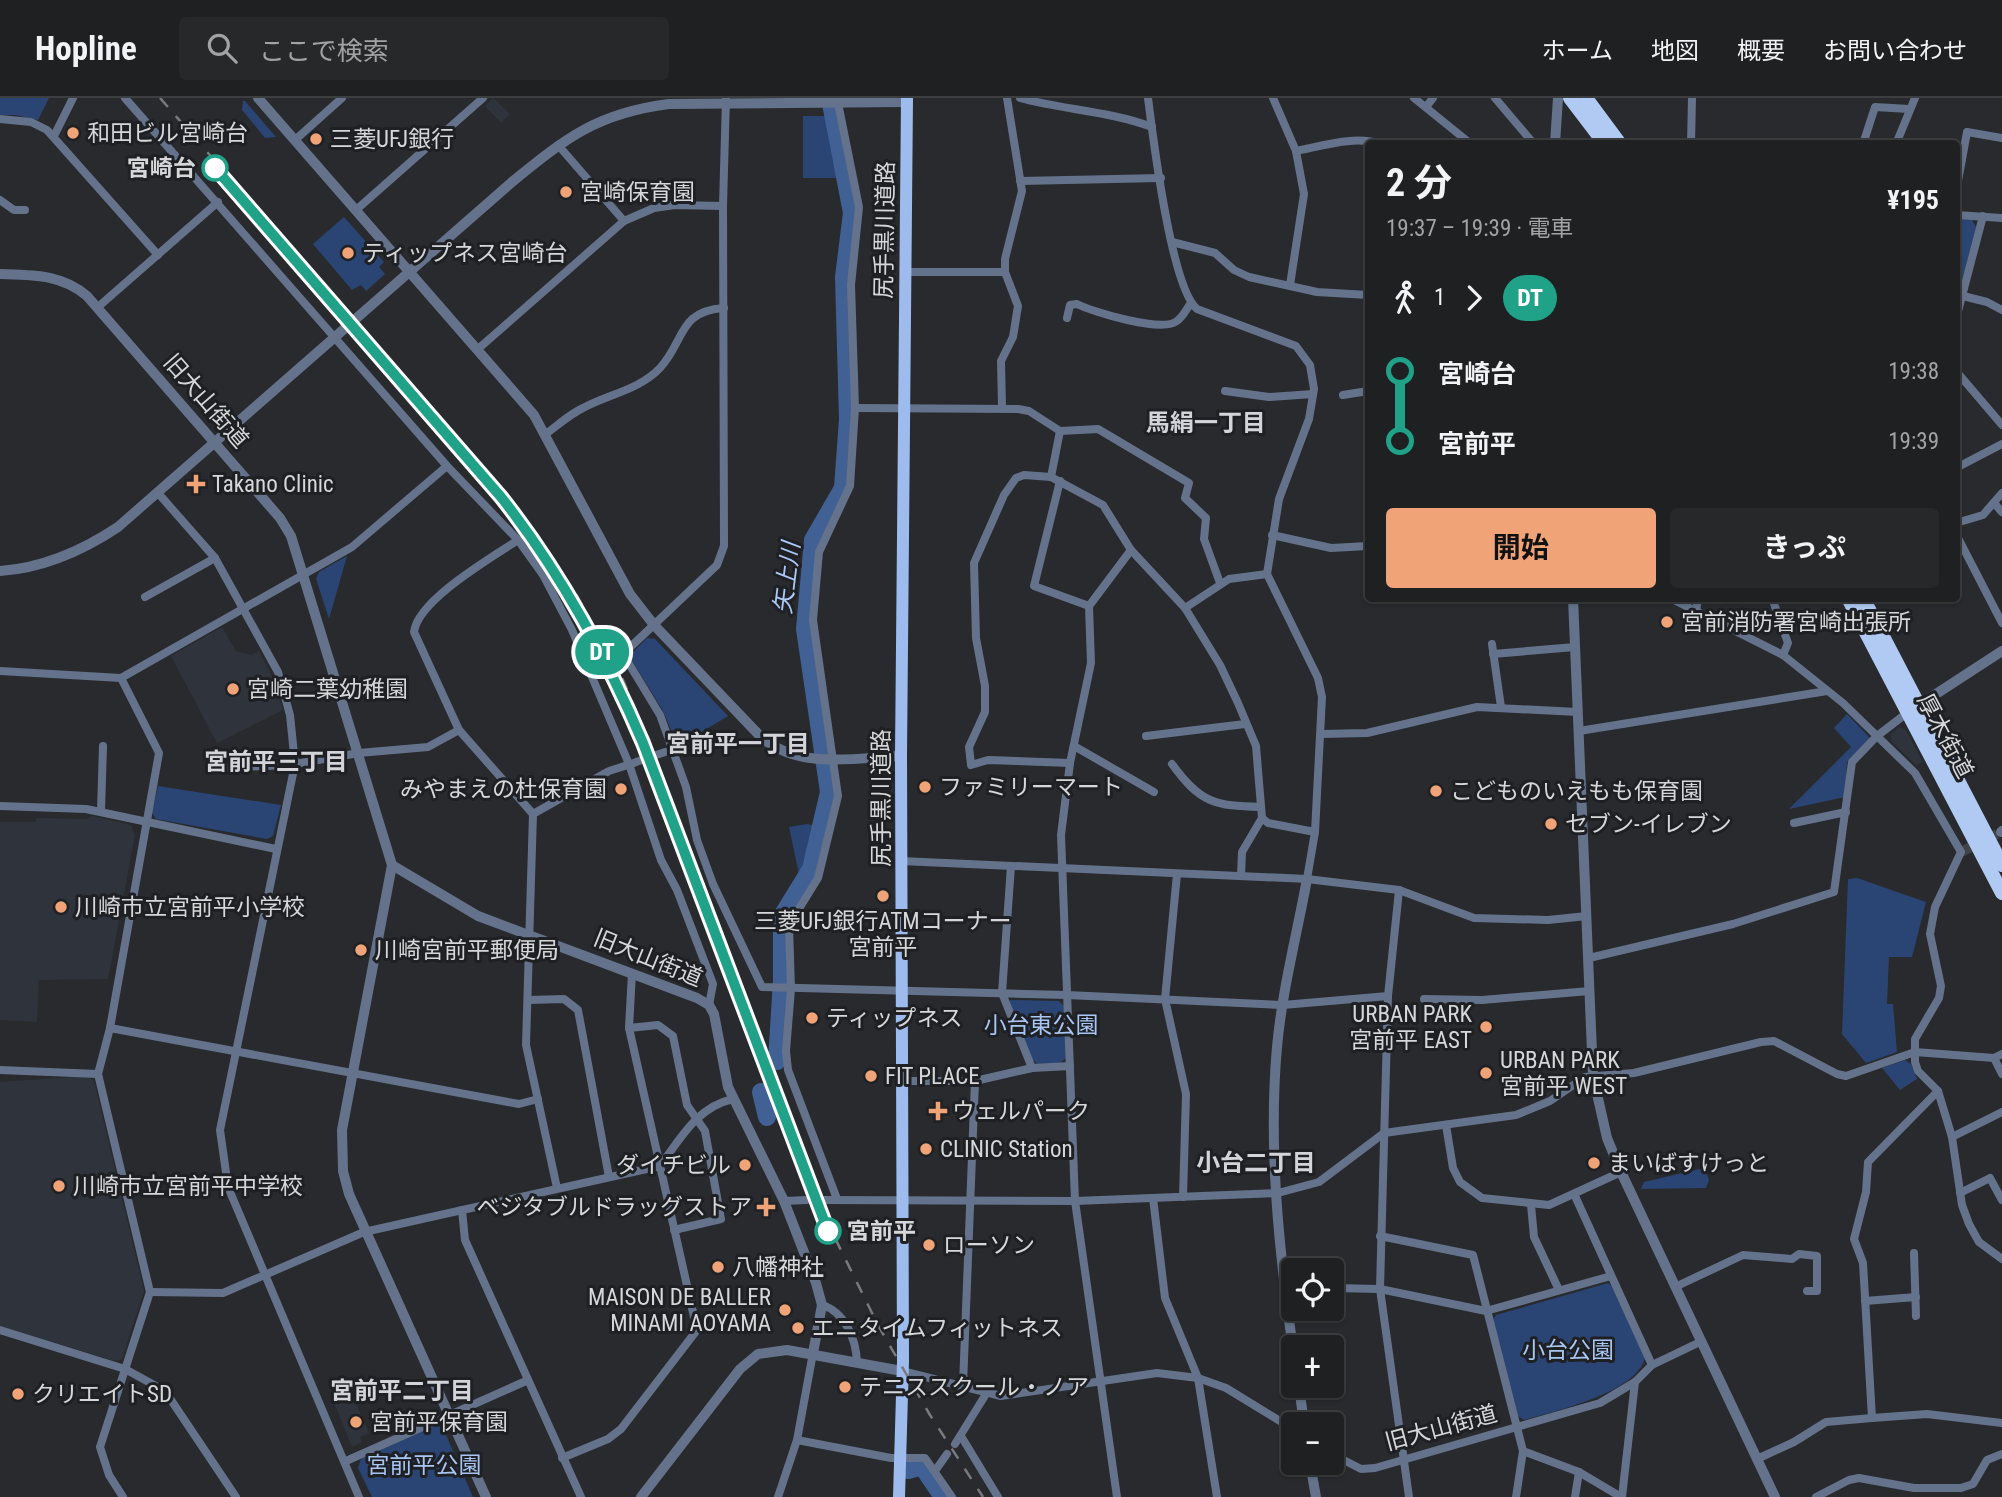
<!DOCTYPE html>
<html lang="ja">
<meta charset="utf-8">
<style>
:root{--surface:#1e2022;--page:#26282a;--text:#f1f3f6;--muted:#a1a3a5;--line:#3c3e40;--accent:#efa377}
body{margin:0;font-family:"Roboto Condensed","Noto Sans JP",sans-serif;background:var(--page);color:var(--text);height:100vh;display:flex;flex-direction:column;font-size:26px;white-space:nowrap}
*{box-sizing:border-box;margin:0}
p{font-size:23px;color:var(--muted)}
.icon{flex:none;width:38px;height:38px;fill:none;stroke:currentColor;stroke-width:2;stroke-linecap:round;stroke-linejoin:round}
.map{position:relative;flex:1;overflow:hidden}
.sheet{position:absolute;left:1365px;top:42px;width:595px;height:462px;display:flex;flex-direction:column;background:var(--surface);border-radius:7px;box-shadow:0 2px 5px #0004,0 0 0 2px var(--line)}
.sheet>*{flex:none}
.badge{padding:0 14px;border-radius:23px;font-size:24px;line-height:46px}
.tools{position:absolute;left:1281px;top:1160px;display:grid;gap:14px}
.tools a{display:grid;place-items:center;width:63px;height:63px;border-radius:7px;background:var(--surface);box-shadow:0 2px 5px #0004,0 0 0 2px var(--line);font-size:35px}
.map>.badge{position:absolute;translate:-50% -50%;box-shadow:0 0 0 4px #fff}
.legs{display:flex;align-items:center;gap:10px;height:77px;padding:0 21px;font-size:23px}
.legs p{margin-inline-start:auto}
.head{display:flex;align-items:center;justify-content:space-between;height:119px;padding:0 21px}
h1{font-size:38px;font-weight:700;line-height:52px}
.button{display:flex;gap:14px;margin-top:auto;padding:14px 21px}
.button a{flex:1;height:80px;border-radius:7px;background:var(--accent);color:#111;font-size:28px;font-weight:700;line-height:80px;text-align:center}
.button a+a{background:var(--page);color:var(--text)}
ul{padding:0 21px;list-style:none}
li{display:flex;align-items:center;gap:24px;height:70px;font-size:26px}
li i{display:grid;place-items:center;width:10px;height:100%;margin:0 9px;background:currentColor}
li i::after{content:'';width:18px;height:18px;margin:-9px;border:5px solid;border-radius:50%;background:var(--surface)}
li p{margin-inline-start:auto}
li:first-child i{background:linear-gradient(#0000 50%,currentColor 0)}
li:last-child i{background:linear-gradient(currentColor 50%,#0000 0)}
header{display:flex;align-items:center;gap:42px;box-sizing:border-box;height:98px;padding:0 35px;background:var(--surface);border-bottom:2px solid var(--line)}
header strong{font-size:33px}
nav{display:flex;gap:38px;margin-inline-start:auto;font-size:24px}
.search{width:490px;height:63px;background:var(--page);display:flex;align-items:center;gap:18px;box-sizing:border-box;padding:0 24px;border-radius:7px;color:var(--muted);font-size:26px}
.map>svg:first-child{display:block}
.built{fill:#2f343c}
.green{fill:#2a4573}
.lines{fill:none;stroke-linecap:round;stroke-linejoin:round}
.river{stroke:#416195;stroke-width:18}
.tertiary-tunnel{stroke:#424447;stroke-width:10;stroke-dasharray:10 5;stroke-linecap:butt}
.minor{stroke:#64738b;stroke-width:8}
.tertiary{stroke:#64738b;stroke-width:10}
.primary{stroke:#9dbced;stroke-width:12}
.trunk{stroke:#b0caf4;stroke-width:14}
.rail{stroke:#787a7d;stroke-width:2.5;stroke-dasharray:12 12;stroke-linecap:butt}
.minor-bridge{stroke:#64738b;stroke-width:8}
.line-1-casing{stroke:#fff;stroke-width:16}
.line-1{stroke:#20a288;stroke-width:10}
.poi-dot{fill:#efa377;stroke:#1e2023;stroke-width:2.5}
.stop-1-dot{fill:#fff;stroke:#20a288;stroke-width:3.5}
.labels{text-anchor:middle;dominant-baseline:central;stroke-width:6;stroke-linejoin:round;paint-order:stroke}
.poi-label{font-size:23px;fill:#d5d7d9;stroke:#1e2023;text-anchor:start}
.stop-label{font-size:23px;font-weight:bold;fill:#d5d7d9;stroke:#1e2023;text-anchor:end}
.street-label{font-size:23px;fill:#d5d7d9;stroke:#1e2023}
.park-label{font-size:23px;fill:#a8c5f4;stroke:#1e2023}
.neighbourhood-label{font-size:24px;font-weight:bold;fill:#d2d4d9;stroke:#1e2023}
.water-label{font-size:24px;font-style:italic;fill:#acc8f8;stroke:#1e2023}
</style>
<header>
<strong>Hopline</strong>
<div class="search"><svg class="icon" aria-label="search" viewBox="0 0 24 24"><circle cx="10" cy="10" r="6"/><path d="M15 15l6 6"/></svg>ここで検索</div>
<nav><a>ホーム</a><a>地図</a><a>概要</a><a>お問い合わせ</a></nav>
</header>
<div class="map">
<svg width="2002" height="1399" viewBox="0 0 2002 1399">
<rect width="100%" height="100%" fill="#282a2d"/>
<g class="built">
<polygon points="493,0 510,16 501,25 485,8"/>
<polygon points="222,529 236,553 251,557 259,553 274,583 283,612 217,645 171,558"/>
<polygon points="1899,629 1905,631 1923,664 1916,667 1891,643 1891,636"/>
<polygon points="92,718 131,727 135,737 108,881 39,882 37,924 0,922 0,724 36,724 36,720 86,721"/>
<polygon points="88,978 94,983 144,1193 122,1261 115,1263 0,1228 0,984"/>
<polygon points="352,1296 369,1335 360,1339 362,1344 352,1349 334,1304"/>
</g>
<g class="green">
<polygon points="0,0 49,0 38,22 15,17 0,17"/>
<polygon points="243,3 245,3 276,39 265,40 242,12"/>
<polygon points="803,18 830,18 844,80 803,80"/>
<polygon points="344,119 384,164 379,169 385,176 366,193 361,187 352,192 313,146"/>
<polygon points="1957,121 1972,122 1976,129 1961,186 1957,189"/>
<polygon points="347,458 329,521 316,481 319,474"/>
<polygon points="647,540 655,541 728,618 678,648 662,611 632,563 632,555"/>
<polygon points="1847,616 1869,639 1869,643 1847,664 1845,699 1789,711 1851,649 1834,630"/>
<polygon points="158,688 281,707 273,738 267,741 156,721 152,715"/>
<polygon points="807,726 817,728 809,770 800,781 789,729"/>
<polygon points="1857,780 1926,804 1912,859 1889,859 1887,906 1893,906 1897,954 1866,965 1842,936 1848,781"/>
<polygon points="1010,902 1059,903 1064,908 1066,960 1060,965 1037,966 1031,960 1007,907"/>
<polygon points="1905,962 1911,966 1917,981 1900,992 1882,970"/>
<polygon points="1704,1070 1709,1082 1706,1090 1641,1091 1644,1084"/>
<path d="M1608 1185 1612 1188 1645 1260C1636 1295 1555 1313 1524 1322L1518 1318 1493 1222 1496 1217Z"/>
<polygon points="436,1327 443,1330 473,1399 372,1399 358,1370 361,1361"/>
</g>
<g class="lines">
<g class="river">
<polyline points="777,963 782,882 782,818 811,771 829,694 805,531 813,442 843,390 848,321 844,179 852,115 830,0"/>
<polyline points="761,994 767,1019"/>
<polyline points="908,1372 922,1368 943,1399"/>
</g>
<polyline class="tertiary-tunnel" points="1961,754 2001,734"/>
<g class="minor">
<polyline points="125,0 447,368 518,442 543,477 572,532 629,666 661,762 677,792 713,886 709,907"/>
<polyline points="726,0 723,108 724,448 717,467 623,556 660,617 686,689 697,742 713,786 762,889 1067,897 1283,907 1388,898"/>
<path d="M1020 0C1064 12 1109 13 1152 29"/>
<path d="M1148 0C1153 39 1171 189 1197 211L1296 248 1310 267 1314 291 1309 321 1279 401 1267 476 1318 580 1322 599 1315 734 1307 781"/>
<polyline points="1273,0 1296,53 1304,96 1290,187"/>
<polyline points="1414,0 1471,46"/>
<polyline points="1495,0 1534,46"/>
<polyline points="1426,9 1433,0"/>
<polyline points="0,21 31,24 47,32 158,157"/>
<polyline points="54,38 73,0"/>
<polyline points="295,42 342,0"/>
<polyline points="1691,46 1692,0"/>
<polyline points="1863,46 1875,9 1909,11"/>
<polyline points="1896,46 1915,0"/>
<polyline points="558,47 624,123"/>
<path d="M1296 53C1322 48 1355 37 1381 46"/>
<polyline points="1020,83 1161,80"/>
<polyline points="1956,94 1967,34 2002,40"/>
<polyline points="0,102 14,112 25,112"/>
<polyline points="356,112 483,0"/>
<polyline points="1956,117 2002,120"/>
<polyline points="1172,144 1215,155 1234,172 1249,179 1317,194 1368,197"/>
<polyline points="905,174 1005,174"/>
<polyline points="1959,197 1987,204 2002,212"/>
<polyline points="98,209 218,104"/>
<path d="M1067 220 1070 207 1077 206C1093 214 1162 235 1177 223 1183 219 1187 210 1191 205"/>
<polyline points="1956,221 1983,118"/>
<polyline points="478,251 624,123 654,110 675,107 723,108"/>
<polyline points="1956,273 2002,327"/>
<polyline points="1225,293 1269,299 1313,296"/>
<polyline points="1343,297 1368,293"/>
<polyline points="855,310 1018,311 1029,313 1060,333 1098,331 1189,385 1185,400 1206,420 1204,441 1220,485"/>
<polyline points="1002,310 1001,263 1013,239 1018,208 1005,174 1005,161 1022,93 1007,0"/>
<path d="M547 335C558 327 570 316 583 310 609 296 639 292 660 270 685 243 678 213 724 210"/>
<polyline points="1956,370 2002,346"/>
<polyline points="1051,379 1060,333"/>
<polyline points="1060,383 1034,488 1089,508"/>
<polyline points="158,395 215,460 278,574 290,617 295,666 220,1032 228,1089 359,1399"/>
<polyline points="1994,405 2002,414"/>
<polyline points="1956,425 1983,417 2002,395"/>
<polyline points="1956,436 2002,525"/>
<polyline points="1272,437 1331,450 1368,448"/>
<path d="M518 442C491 460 418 502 414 534L459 632 533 716 526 947 557 1090"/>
<polyline points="145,499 215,460"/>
<polyline points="1670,500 1783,557 1843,605 1915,675 1961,754 1935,809 1930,836 1941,888 1939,900 1915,941 1915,964 1918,973 1938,993 1952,1039 1962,1107 1969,1126 1979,1144 2002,1161"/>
<polyline points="1772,500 1788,545 1783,557"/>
<polyline points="1185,510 1229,481 1267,476"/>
<polyline points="1696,514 1698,500"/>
<polyline points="1492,546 1501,609"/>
<polyline points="1493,556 1575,549"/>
<polyline points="0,573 121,580 159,655 110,930 98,976 150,1194 100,1349 109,1377 123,1399"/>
<polyline points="121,580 352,449 447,368"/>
<polyline points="1579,633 1827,593"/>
<polyline points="1321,636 1367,635 1477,609 1578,614"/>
<polyline points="1146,638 1245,626"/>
<polyline points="1074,648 1154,694"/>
<polyline points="1070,665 988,662 971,667 969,649 985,614 985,588 976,540 974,465 1004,397 1016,380 1024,377 1051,379 1103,407 1131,452 1185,510 1220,567 1238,605 1256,648 1262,720 1242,754 1241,778"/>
<path d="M1172 666C1200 705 1215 708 1261 709"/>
<polyline points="216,670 289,667 359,655 428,649 459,632"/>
<polyline points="0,708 86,711 276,751"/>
<polyline points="101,713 103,648"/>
<polyline points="533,716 609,673 634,665"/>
<polyline points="1262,720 1268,725 1315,734"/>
<polyline points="1794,725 1846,714"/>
<polyline points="901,763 1307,781 1399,792 1474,820 1548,822 1587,818"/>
<polyline points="1011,768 1002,895 1032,970"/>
<polyline points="1177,776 1165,901 1186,996 1183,1099"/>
<polyline points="1399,792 1388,898 1380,1191 1409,1399"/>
<polyline points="1589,860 1733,826 1834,794 1852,664 1877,638 1907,615"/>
<polyline points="1424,901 1482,902 1590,893"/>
<polyline points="529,902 564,901 578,912 609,1079"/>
<polyline points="110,930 519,1006 538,1001"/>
<polyline points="629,930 658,927 673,938 687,1007 705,1033 721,1121 674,1132"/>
<polyline points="1994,960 2002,976"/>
<polyline points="0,972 98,976"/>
<polyline points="902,983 975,983 1032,970 1070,968"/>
<polyline points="1938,993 1868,1064 1866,1094 1854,1141 1863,1165 1872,1320 1927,1316 2002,1325"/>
<polyline points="1446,1027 1453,1070 1460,1084 1482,1100 1549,1107 1621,1074"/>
<polyline points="1952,1039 2002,1014"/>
<polyline points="1960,1095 1990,1080 2002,1102"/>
<polyline points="1575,1098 1652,1267"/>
<polyline points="1153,1100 1165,1200 1198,1280 1217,1399"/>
<polyline points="837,1101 788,972 786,953 791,891 789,827 818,780 838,698 813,522 819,454 850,388 855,310 851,187 859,109 837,0"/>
<polyline points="821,1102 1075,1103 1278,1095 1319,1084 1384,1035 1516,1017 1550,1003 1585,979 1634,975 1761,944 1774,943 1837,976 1846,978 1915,954 1994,960 2002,956"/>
<polyline points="784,1103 807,1102"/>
<polyline points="1531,1107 1534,1139 1559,1192"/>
<polyline points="462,1112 465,1142 581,1399"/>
<polyline points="1380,1138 1473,1157 1523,1353 1579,1374 1621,1399"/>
<polyline points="1914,1155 1916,1218"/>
<polyline points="1675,1189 1743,1157 1792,1161 1799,1156 1817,1158 1817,1193 1807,1193"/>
<polyline points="1332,1190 1380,1191 1486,1213 1611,1178"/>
<path d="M150 1194 223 1195 364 1134 660 1068C681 1040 697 1009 733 1001"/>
<polyline points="1865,1203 1916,1199"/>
<path d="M822 1207C845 1214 856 1241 857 1264"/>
<polyline points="0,1232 125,1271 165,1293 236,1399"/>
<polyline points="902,1273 1001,1298 1157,1275 1198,1280 1226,1290 1293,1331"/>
<polyline points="963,1287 975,983"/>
<polyline points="961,1338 998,1399"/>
<polyline points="797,1342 891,1360 925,1360 952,1399"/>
<polyline points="955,1346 986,1296"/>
<polyline points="1332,1356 1361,1371 1375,1370 1600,1305 1635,1284 1652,1267 1700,1244"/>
<polyline points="562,1360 608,1341 621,1331 697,1232 629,930 632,875"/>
<polyline points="1757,1361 1794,1344 1826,1324 1872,1320"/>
<polyline points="346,1363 526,1283"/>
<polyline points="935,1373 947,1356"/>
<polyline points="778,1399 797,1342 813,1255"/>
<polyline points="1117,1399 1075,1103 1061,737 1070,665 1091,565 1089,508 1131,452"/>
<polyline points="1516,1399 1523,1353"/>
<polyline points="1575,1399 1579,1374"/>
<polyline points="1622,1399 1635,1284"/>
<polyline points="1816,1399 1849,1382 1859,1380 1914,1390 1961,1390 1973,1386 1987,1362 2002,1356"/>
</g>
<g class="tertiary">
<path d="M258 0 534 317 630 496 654 527 760 638C797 672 854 660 901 658"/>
<polyline points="1555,46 1558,0"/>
<path d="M0 176C32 177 62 176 87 198L280 420 291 438 392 767 342 1032 343 1073 349 1096 486 1399"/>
<path d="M0 473C44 470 82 453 118 429L512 84C566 40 597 15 669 6L908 4"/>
<polyline points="1573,500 1593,978 1607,1040 1621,1074 1775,1399"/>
<polyline points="1913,611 2002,553"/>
<polyline points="2001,734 2002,733"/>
<polyline points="392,767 478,818 697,900 709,907 714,916 728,989 784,1103 816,1185 822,1207 813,1255"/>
<path d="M1293 1251C1279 1152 1268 1049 1277 949 1282 893 1297 836 1307 781"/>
<polyline points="1299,1288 1304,1326"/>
<polyline points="1310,1365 1316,1399"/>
<polyline points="641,1399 740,1271 758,1256 787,1252 902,1273"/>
</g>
<polyline class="primary" points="899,1399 903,1263 901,658 907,0"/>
<g class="trunk">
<polyline points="1570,0 1605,46"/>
<polyline points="1586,0 1620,46"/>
<polyline points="1848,500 2002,795"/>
<polyline points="1863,500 2002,767"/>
</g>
<polyline class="rail" points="160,0 506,396 575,494 621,577 648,642 831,1132 879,1229 930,1317 983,1399"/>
<polyline class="minor-bridge" points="636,664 665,654"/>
</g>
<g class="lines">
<g class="line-1-casing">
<path id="line-1" d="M215 70 501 399C561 475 605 556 643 645L828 1133"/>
</g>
<use href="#line-1" class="line-1"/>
</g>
<g class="poi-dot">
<circle cx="73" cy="35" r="7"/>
<circle cx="316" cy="41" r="7"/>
<circle cx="566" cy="94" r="7"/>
<circle cx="348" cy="155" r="7"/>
<path d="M192.5 375.5h7v7h7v7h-7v7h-7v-7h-7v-7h7z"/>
<circle cx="1667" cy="524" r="7"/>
<circle cx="233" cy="591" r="7"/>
<circle cx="925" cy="689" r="7"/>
<circle cx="621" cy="691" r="7"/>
<circle cx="1436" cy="693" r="7"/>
<circle cx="1551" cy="726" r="7"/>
<circle cx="883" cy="798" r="7"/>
<circle cx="61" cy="809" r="7"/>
<circle cx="361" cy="852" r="7"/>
<circle cx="812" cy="920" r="7"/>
<circle cx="1486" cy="929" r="7"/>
<circle cx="1486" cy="975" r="7"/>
<circle cx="871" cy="978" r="7"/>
<path d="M934.5 1002.5h7v7h7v7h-7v7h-7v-7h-7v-7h7z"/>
<circle cx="926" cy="1051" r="7"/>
<circle cx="1594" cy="1065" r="7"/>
<circle cx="745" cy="1067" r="7"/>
<circle cx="59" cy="1088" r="7"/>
<path d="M762.5 1098.5h7v7h7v7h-7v7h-7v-7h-7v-7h7z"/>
<circle cx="929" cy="1147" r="7"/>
<circle cx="718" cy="1169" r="7"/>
<circle cx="785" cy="1212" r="7"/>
<circle cx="798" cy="1230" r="7"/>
<circle cx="845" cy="1289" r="7"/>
<circle cx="18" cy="1296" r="7"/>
<circle cx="356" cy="1324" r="7"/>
</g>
<g class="stop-1-dot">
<circle cx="215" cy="70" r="12"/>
<circle cx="828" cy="1133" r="12"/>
</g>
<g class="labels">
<g class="poi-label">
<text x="87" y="35">和田ビル宮崎台</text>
<text x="330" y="41">三菱UFJ銀行</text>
<text x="580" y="94">宮崎保育園</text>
<text x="362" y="155">ティップネス宮崎台</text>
<text x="212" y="386">Takano Clinic</text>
<text x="1681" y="524">宮前消防署宮崎出張所</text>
<text x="247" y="591">宮崎二葉幼稚園</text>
<text x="939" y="689">ファミリーマート</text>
<text x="607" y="691" text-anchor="end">みやまえの杜保育園</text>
<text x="1450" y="693">こどものいえもも保育園</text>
<text x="1565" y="726">セブン-イレブン</text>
<text x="75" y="809">川崎市立宮前平小学校</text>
<text x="883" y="823" text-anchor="middle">三菱UFJ銀行ATMコーナー<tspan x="883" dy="26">宮前平</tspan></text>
<text x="375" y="852">川崎宮前平郵便局</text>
<text x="1472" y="916" text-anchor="end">URBAN PARK<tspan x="1472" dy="26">宮前平 EAST</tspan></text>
<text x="826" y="920">ティップネス</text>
<text x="1500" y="962">URBAN PARK<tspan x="1500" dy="26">宮前平 WEST</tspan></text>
<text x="885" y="978">FIT PLACE</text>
<text x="952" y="1013">ウェルパーク</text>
<text x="940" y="1051">CLINIC Station</text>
<text x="1608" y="1065">まいばすけっと</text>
<text x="731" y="1067" text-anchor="end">ダイチビル</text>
<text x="73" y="1088">川崎市立宮前平中学校</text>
<text x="752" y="1109" text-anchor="end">ベジタブルドラッグストア</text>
<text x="943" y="1147">ローソン</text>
<text x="732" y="1169">八幡神社</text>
<text x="771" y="1199" text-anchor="end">MAISON DE BALLER<tspan x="771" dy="26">MINAMI AOYAMA</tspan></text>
<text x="812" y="1230">エニタイムフィットネス</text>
<text x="859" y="1289">テニススクール・ノア</text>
<text x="32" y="1296">クリエイトSD</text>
<text x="370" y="1324">宮前平保育園</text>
</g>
<g class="stop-label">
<text x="196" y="70">宮崎台</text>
<text x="847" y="1133" text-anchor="start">宮前平</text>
</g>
<g class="street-label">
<text transform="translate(885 132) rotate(-89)">尻手黒川道路</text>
<text transform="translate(206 303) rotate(49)">旧大山街道</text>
<text transform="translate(1945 638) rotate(62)">厚木街道</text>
<text transform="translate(881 700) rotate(-90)">尻手黒川道路</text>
<text transform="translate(648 860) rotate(22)">旧大山街道</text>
<text transform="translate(1441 1330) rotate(-15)">旧大山街道</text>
</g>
<g class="park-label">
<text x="1041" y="927">小台東公園</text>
<text x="1568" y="1252">小台公園</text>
<text x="424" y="1367">宮前平公園</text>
</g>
<g class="neighbourhood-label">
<text x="1206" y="325">馬絹一丁目</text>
<text x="738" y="646">宮前平一丁目</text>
<text x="276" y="664">宮前平三丁目</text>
<text x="1256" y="1065">小台二丁目</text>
<text x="402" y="1293">宮前平二丁目</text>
</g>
<g class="water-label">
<text transform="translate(787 480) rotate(-83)">矢上川</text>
</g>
</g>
</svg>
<div class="tools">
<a><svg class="icon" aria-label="locate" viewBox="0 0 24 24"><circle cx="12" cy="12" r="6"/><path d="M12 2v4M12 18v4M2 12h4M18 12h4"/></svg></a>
<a>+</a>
<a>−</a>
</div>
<b class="badge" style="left:602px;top:554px;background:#20a288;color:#fff">DT</b>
<section class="sheet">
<div class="head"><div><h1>2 分</h1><p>19:37 – 19:39 · 電車</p></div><b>¥195</b></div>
<div class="legs"><svg class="icon" aria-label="walk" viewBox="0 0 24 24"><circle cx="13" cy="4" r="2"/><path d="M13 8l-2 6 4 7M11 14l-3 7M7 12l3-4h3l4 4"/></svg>1<svg class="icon" aria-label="forward" viewBox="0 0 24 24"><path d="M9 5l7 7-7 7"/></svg><b class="badge" style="background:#20a288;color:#fff">DT</b></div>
<ul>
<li><i style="color:#20a288"></i><b>宮崎台</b><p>19:38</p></li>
<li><i style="color:#20a288"></i><b>宮前平</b><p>19:39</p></li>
</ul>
<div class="button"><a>開始</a><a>きっぷ</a></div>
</section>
</div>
